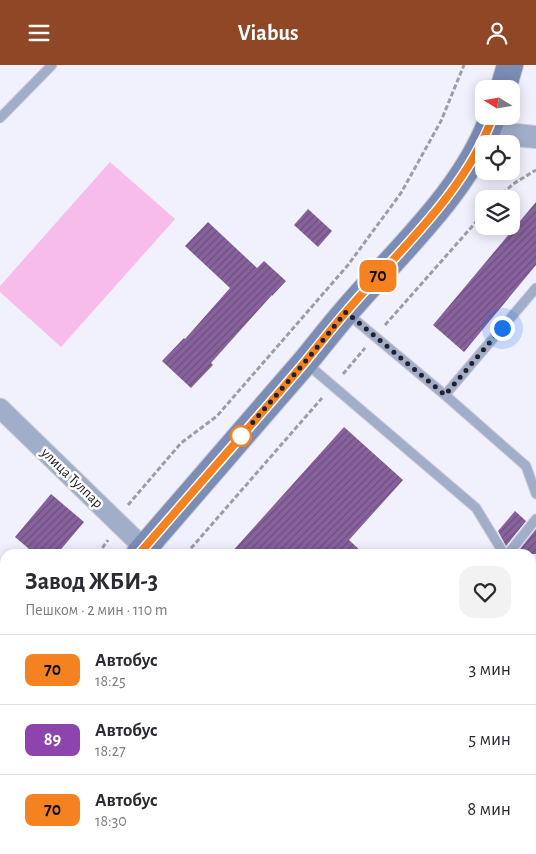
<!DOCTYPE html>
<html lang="ru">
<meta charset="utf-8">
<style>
:root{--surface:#fff;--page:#f2f2f3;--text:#2b2b33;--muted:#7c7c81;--line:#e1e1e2;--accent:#8f4726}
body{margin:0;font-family:"Alegreya Sans",sans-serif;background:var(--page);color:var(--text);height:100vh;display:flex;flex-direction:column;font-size:19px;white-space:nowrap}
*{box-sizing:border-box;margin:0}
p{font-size:16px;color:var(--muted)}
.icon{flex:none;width:28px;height:28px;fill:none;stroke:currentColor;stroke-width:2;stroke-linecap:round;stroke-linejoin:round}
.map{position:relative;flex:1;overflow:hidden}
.details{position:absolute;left:0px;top:484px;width:536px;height:306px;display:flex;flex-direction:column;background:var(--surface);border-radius:15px 15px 0 0;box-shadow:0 2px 12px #0003}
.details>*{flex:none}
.badge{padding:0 10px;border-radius:8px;font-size:18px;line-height:32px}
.needle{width:32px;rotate:281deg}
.buttons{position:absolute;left:475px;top:15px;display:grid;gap:10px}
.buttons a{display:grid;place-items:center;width:45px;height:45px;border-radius:10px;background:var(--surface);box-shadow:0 2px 12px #0003;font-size:25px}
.you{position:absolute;width:25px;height:25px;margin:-12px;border:4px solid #fff;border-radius:50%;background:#1a73e8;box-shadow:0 0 0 8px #1a73e833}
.map>.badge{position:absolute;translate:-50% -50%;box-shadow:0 0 0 2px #fff}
.round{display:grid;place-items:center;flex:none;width:52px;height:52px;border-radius:15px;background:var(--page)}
.head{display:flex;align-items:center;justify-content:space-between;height:85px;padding:0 25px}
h1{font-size:24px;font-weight:700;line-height:38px}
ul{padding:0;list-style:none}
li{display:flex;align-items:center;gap:15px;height:70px;padding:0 25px;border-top:1px solid var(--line)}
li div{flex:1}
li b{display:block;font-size:19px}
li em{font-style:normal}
li .badge{min-width:55px;font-weight:700;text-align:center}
header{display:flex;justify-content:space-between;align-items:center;height:65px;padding:0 25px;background:var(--accent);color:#fff;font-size:22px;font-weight:700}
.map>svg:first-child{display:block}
.green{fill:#f8bcea}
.building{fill:url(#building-hatch)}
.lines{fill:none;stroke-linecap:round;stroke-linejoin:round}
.service-casing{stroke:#cccbd7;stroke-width:11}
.minor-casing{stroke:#cccbd7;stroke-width:21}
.tertiary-casing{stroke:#cccbd7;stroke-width:24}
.secondary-casing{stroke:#cccbd7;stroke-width:28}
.path{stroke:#9d9ca8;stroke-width:3;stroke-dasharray:5 2.5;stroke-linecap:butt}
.service{stroke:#a1aeca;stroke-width:9}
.minor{stroke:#a1aeca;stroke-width:19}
.tertiary{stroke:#a1aeca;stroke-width:22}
.secondary{stroke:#7b8cb5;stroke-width:26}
.line-casing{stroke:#fff;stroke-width:11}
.line{stroke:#f58220;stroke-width:8}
.walk{stroke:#22212c;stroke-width:5;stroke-dasharray:0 9}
.stop-dot{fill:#fff;stroke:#f58220;stroke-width:2.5}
.labels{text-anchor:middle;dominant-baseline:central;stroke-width:5;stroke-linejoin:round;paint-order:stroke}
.street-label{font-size:15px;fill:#22212c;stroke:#fff}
</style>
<header><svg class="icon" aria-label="menu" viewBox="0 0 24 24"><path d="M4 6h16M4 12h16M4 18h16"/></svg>Viabus<svg class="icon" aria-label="person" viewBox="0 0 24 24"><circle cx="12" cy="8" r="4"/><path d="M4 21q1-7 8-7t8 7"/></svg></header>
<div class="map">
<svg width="536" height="789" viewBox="0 0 536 789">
<defs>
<pattern id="building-hatch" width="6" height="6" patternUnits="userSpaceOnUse" patternTransform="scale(1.25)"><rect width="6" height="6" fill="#87629c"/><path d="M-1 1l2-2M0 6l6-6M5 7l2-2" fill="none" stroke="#6e507f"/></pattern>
</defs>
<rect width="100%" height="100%" fill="#f1f0fd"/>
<polygon class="green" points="110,97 175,154 61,282 0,227 0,221"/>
<g class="building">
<polygon points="536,137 536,200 464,287 433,260"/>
<polygon points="308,144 332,166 318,182 294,160"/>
<polygon points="208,157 257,203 264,196 286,216 272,231 272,230 211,298 213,300 191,323 162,296 184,273 185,274 230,223 185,181"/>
<polygon points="344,362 403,415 349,475 364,489 230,489"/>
<polygon points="51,429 84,457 57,489 35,489 15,472"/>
<polygon points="515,446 526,456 506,481 498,466"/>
<polygon points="536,464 536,489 516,489"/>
</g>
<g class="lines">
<g class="service-casing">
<g id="service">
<polyline points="0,53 52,0"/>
<polyline points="348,249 445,330 536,223"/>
<polyline points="306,298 476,443 504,489"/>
<polyline points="445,330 526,401 536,429"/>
<polyline points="508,489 536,454"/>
<polyline points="531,534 536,541"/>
<polyline points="531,588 536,582"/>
<polyline points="531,662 536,657"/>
<polyline points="131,785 132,789"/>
<polyline points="69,789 72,785"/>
</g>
</g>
<g class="minor-casing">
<g id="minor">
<polyline points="0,343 144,483"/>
<polyline points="410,785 413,789"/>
</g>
</g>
<g class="tertiary-casing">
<polyline id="tertiary" points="487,67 536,72"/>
</g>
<g class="secondary-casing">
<g id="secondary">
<polyline points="503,24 510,0"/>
<path d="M139 489C194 425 250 361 305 297 319 280 332 263 346 247 397 187 466 127 493 51"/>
<polyline points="0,649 5,643"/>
</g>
</g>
<g class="path">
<polyline points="497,134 513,119 536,105"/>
<polyline points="385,260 484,148"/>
<polyline points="343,309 365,283"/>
<polyline points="128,440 181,378 217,351 348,200 401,128 441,56 464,0"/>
<polyline points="98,489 108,475"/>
<polyline points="186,489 322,333"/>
<polyline points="0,605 5,599"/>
<polyline points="0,702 5,696"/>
</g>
<use href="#service" class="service"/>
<use href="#minor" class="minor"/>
<use href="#tertiary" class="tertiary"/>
<use href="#secondary" class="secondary"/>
</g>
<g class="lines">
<g class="line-casing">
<path id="line" d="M139 489C194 425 251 361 305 297 319 280 332 263 346 247 397 187 466 127 493 51"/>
</g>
<use href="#line" class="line"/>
<polyline class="walk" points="241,371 305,297 346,247 445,330 502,263"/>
</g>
<circle class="stop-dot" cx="241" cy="371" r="10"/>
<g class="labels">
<g class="street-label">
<text transform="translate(72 413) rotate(44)">улица Тулпар</text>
</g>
</g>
</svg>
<div class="buttons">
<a><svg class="needle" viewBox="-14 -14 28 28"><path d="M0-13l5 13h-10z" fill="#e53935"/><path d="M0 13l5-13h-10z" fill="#7c7c81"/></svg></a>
<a><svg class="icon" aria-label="locate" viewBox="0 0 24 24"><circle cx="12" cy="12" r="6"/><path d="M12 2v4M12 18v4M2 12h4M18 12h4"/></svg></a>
<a><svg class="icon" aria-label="layers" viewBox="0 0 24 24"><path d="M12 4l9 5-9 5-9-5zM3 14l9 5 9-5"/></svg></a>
</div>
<div class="you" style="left:502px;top:263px"></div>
<b class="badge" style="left:378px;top:211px;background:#f58220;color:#111">70</b>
<section class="details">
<div class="head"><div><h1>Завод ЖБИ-3</h1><p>Пешком · 2 мин · 110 m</p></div><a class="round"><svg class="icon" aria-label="heart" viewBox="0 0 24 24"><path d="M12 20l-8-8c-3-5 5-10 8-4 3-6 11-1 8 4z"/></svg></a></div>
<ul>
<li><span class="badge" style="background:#f58220;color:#111">70</span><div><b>Автобус</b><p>18:25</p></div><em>3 мин</em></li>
<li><span class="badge" style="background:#8e44ad;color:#fff">89</span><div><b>Автобус</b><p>18:27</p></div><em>5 мин</em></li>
<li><span class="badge" style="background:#f58220;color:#111">70</span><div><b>Автобус</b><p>18:30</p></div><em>8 мин</em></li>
</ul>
</section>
</div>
